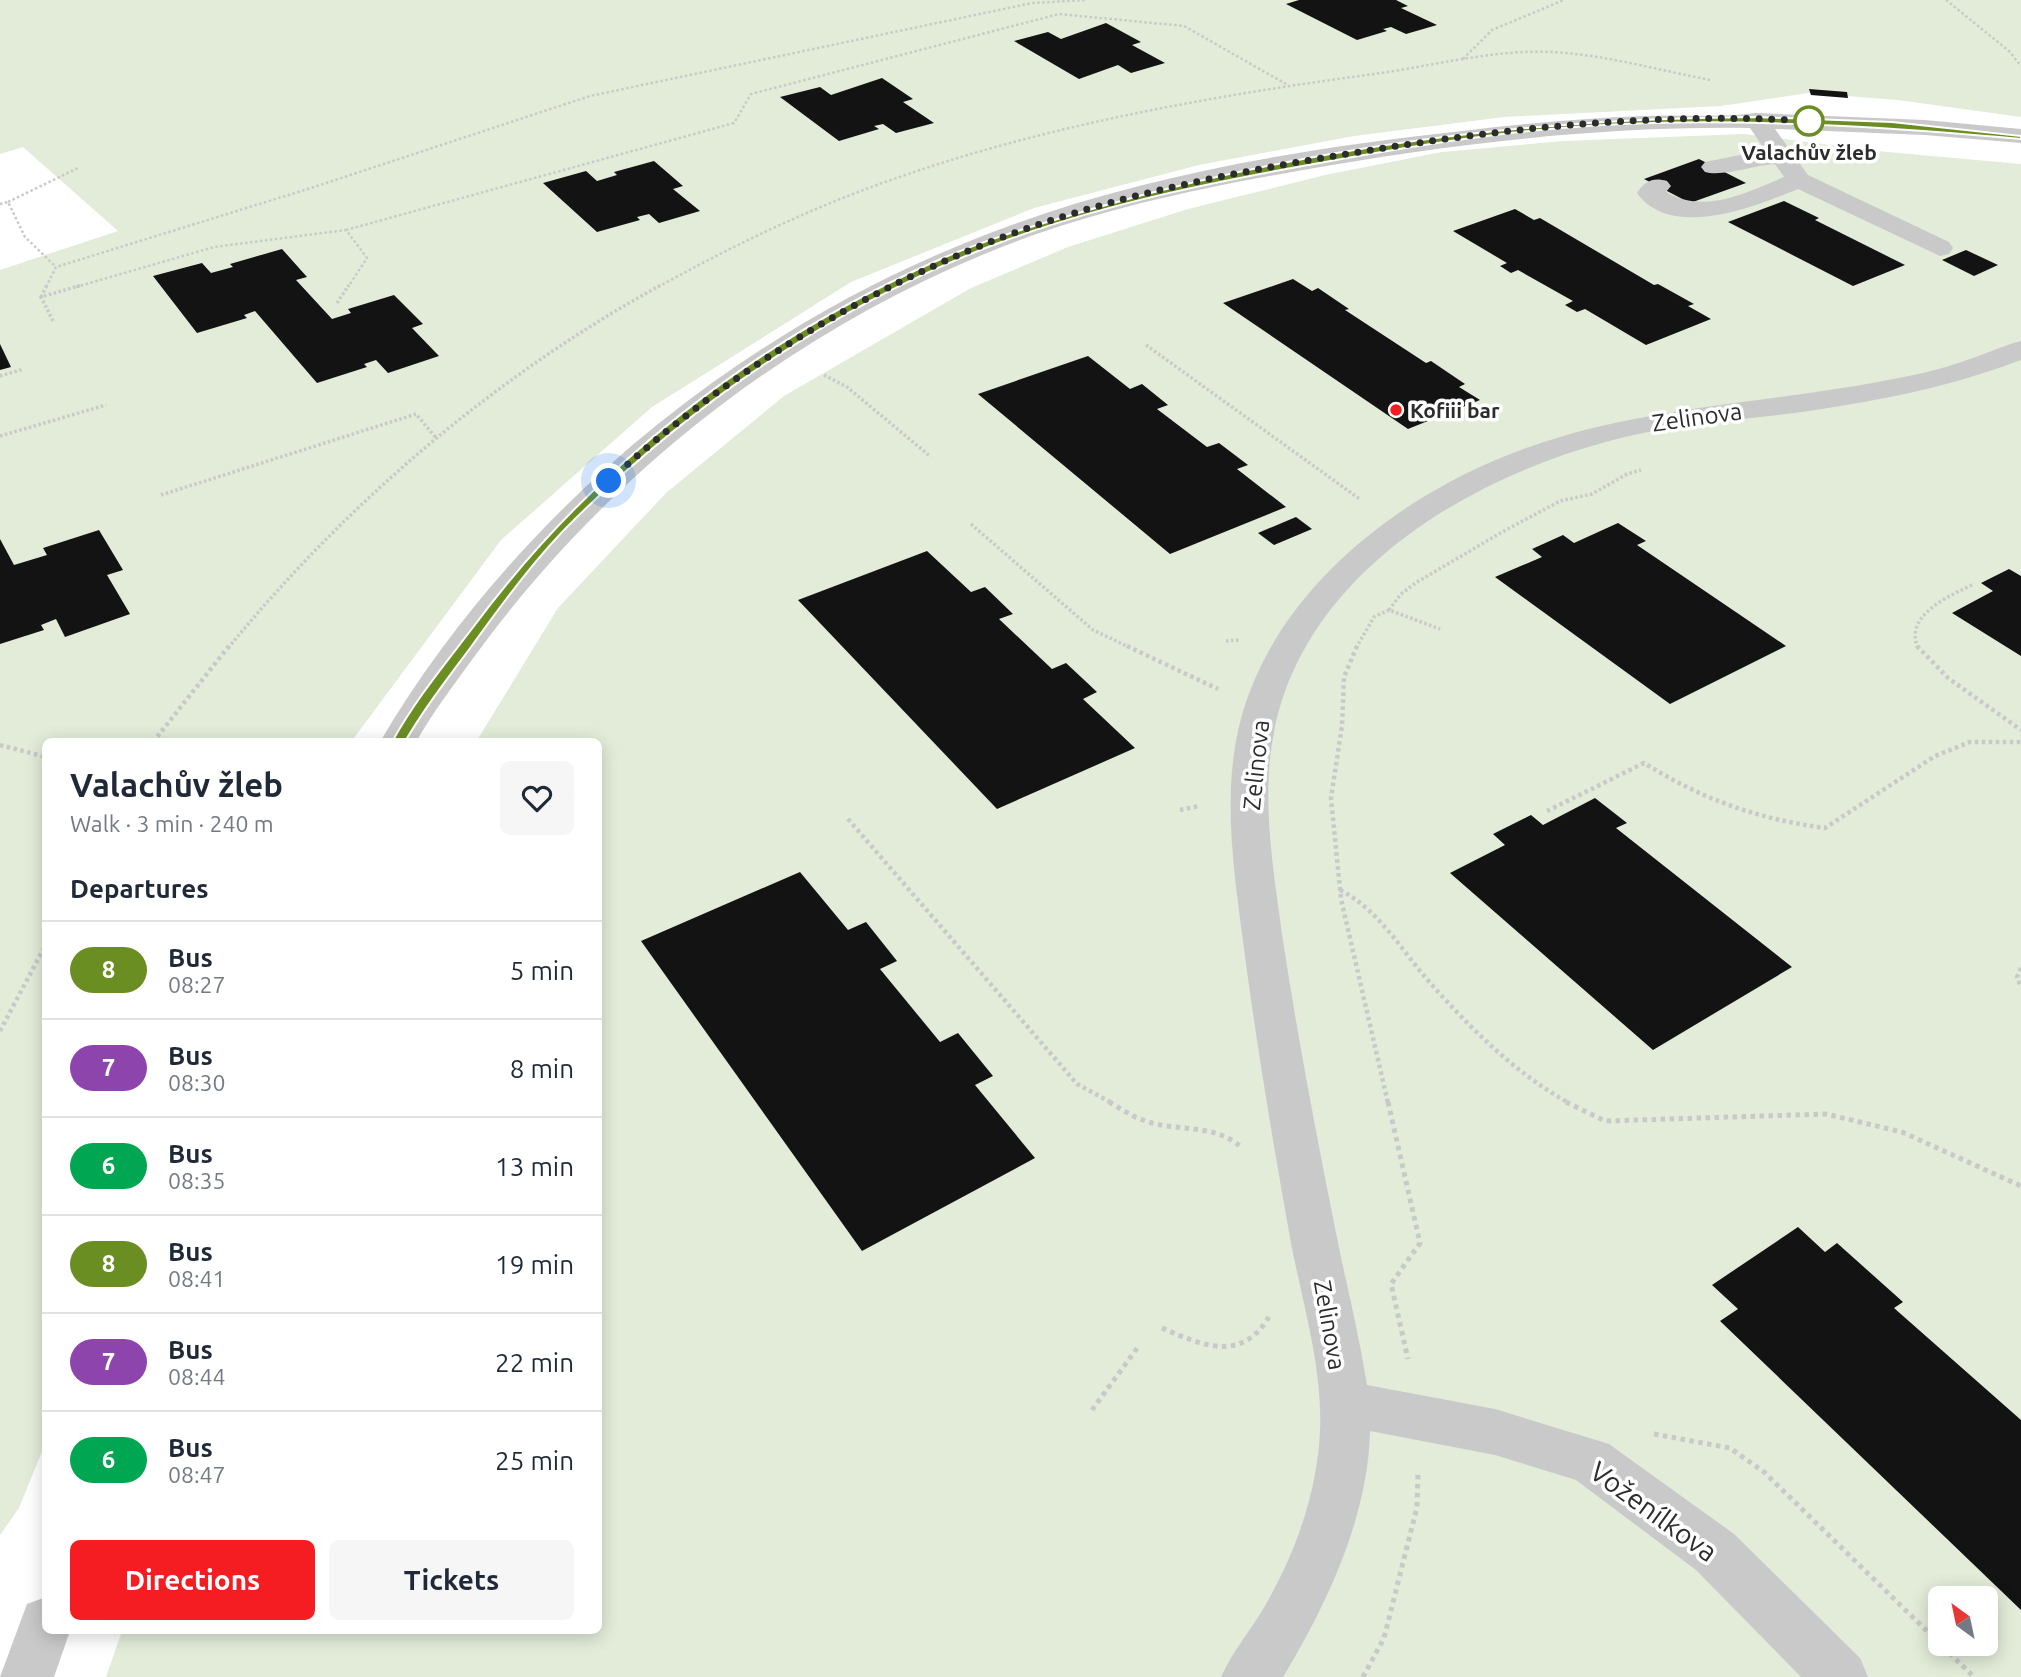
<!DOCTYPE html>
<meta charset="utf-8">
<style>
:root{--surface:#fff;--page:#f6f6f7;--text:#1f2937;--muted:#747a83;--line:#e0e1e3;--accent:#f51d22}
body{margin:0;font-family:Ubuntu,sans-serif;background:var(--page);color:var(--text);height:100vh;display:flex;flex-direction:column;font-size:26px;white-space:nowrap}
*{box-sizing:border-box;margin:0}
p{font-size:23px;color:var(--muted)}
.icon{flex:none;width:38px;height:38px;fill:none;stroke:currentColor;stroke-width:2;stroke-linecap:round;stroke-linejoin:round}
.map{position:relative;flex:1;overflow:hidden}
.drawer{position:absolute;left:42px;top:738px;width:560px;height:896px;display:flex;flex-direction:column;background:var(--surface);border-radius:10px;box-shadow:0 4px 18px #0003}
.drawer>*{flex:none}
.badge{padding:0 14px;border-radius:23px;font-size:24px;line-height:46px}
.needle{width:46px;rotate:327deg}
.tools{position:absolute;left:1928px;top:1586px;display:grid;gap:14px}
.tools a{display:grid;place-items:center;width:70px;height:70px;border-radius:10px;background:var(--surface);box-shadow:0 4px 18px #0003;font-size:35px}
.you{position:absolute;width:35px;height:35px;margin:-18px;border:5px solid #fff;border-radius:50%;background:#1a73e8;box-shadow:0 0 0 10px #1a73e833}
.map>.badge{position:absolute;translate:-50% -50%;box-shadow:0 0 0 4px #fff}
h2{padding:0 28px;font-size:26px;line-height:63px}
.round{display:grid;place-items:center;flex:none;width:74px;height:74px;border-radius:10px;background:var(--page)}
.summary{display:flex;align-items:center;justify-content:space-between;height:119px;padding:0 28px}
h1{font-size:33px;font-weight:700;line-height:52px}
.button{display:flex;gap:14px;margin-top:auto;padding:14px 28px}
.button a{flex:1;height:80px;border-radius:10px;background:var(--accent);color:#fff;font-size:28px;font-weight:700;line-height:80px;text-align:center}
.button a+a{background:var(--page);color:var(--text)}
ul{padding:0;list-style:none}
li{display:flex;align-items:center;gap:21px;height:98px;padding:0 28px;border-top:2px solid var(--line)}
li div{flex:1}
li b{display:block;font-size:26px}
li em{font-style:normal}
li .badge{min-width:77px;font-weight:700;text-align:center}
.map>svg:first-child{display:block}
.green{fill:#e2ecd8;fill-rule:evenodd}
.building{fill:#131313}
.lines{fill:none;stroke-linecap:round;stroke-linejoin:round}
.path-far3{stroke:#c9c9c9;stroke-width:2.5;stroke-dasharray:2.5 2.5;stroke-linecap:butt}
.path-far2{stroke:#c9c9c9;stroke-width:3.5;stroke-dasharray:2.5 2.5;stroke-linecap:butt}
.path-far1{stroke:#c9c9c9;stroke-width:4.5;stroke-dasharray:3.5 3.5;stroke-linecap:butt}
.path{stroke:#c9c9c9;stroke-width:5;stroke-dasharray:4.5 4.5;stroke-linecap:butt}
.minor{fill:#c9c9c9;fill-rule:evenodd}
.line{fill:#6b8e23;stroke:#fff;stroke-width:2}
.walk{stroke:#2c2c2c;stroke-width:7;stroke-dasharray:0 12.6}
.stop-dot{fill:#fff;stroke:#6b8e23;stroke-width:3.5}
.poi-dot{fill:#f51d22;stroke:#fff;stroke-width:2.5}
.labels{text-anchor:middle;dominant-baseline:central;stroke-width:7;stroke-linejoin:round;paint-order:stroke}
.far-stop-label{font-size:21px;font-weight:bold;fill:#2c2c2c;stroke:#fff}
.far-poi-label{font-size:21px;font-weight:bold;fill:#2c2c2c;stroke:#fff;text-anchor:start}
.street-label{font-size:24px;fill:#2c2c2c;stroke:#fff}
.near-street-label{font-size:28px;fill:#2c2c2c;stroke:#fff}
</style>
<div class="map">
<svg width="2021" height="1677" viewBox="0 0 2021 1677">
<rect width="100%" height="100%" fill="#fff"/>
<g class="green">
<polygon points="0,0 2021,0 2021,117 1898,100 1808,93 1721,106 1504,117 1354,136 1199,165 1034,208 851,282 652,407 501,540 351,742 46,742 45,1444 19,1508 0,1535 0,270 118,231 23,147 0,154"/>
<path d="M1744 134 1877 151 2021 164V1677H106L122 1631H598V742H476L558 608 666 493 784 396 971 288 1068 247 1188 209 1325 175 1442 152 1564 141ZM1941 1598H1986V1643H1941Z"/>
</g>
<g class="building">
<polygon points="1299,0 1396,0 1408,6 1401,8 1437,25 1406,34 1391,27 1383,29 1387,31 1357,40 1286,4"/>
<polygon points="1106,23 1141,42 1132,45 1165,63 1131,73 1118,65 1079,79 1014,41 1048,32 1061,39"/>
<polygon points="882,78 913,99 903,102 934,123 896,133 883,124 874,126 879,129 839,141 780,97 820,87 831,95"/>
<polygon points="1809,89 1847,92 1848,98 1811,95"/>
<polygon points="1699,159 1746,183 1690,203 1644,179"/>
<polygon points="654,161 683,186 673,189 700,211 659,223 649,214 637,217 640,220 597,232 543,183 586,171 597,181 617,175 614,172"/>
<polygon points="1784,201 1819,218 1815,220 1905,265 1853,286 1728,222"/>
<polygon points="1515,209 1534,220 1540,218 1654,285 1658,284 1694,304 1688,306 1711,319 1646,345 1585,309 1577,312 1565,305 1573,301 1518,270 1511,273 1500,266 1507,263 1453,231"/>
<polygon points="282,249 307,277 296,280 332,319 351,313 348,309 394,295 423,324 412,328 439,356 388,373 376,360 364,364 367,367 317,383 255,311 244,315 247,318 197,333 153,276 202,263 211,273 233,267 230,264"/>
<polygon points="1966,250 1998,265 1974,276 1942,260"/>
<polygon points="1293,279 1312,291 1318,288 1349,309 1345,310 1426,363 1431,361 1465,384 1459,387 1480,400 1408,429 1223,303"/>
<polygon points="0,344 11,367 0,370"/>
<polygon points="1088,356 1130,389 1142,384 1168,405 1157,409 1207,447 1219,443 1248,465 1237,469 1286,507 1170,554 978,394"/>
<polygon points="1296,517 1312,529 1274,545 1258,533"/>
<polygon points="1618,523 1646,541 1637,545 1786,646 1670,704 1495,577 1542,557 1532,549 1563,535 1574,543"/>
<polygon points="99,530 123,570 107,575 130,614 65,637 56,619 41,625 44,630 0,644 0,539 14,565 47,555 43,548"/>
<polygon points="927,551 971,592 985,587 1013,614 999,619 1052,669 1066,663 1097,692 1083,699 1135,748 997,809 798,600"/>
<polygon points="2009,569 2021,576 2021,656 1952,613 1993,591 1981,583"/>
<polygon points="1595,798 1627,823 1616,828 1792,967 1653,1050 1450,873 1505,845 1493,834 1531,815 1543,825"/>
<polygon points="800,872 848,930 866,922 897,961 880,969 940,1042 958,1033 993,1076 975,1085 1035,1158 862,1251 641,941"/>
<polygon points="1798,1227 1825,1252 1837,1243 1903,1302 1894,1308 2021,1420 2021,1610 1720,1321 1738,1309 1712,1285"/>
</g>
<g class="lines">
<g class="path-far3">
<polyline points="1946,0 2009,51 2021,66"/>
<polyline points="1463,59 1492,30 1564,0"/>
<polyline points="8,202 80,167"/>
<polyline points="0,204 8,202 25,237 56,267"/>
<polyline points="346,230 734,123 751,94 1059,14 1184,26 1286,84"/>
<polyline points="46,287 56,267 311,188 590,96 1032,3 1086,0"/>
<polyline points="76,287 214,247 346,230 367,258 348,287"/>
<path d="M658 287C725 250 794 216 866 189 1029 128 1203 97 1374 74 1433 66 1494 49 1553 52 1606 55 1658 70 1710 80"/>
</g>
<g class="path-far2">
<polyline points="41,297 47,285"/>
<polyline points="337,303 349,285"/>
<polyline points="53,321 41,297 82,285"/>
<polyline points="1146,345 1361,500"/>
<polyline points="824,375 847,387 931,457"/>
<polyline points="0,376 24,369"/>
<polyline points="0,436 106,405"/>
<polyline points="161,495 416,414 437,439"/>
<polyline points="971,524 1093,630 1131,648"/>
<polyline points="1389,610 1401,594 1417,582 1504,531 1560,501 1592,494 1627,474 1641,470"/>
<polyline points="1226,641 1239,640"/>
<path d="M228 648C348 502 495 376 661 285"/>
<polyline points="1356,648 1374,617 1389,610 1440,629"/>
<path d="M1918 648C1903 615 1951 595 1974 584"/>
</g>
<g class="path-far1">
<polyline points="1127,646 1218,689"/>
<polyline points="1357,646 1344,677 1342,726 1331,798 1341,899 1388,1103"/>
<polyline points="1917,646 1948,678 2021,730"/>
<polyline points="153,742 229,646"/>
<polyline points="0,745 46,757"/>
<polyline points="1180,810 1199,806"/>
<path d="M1547 811 1644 763C1702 799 1757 819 1825 828L1935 756 1970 742H2021"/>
<polyline points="848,819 1077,1084 1112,1103"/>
<path d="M1340 890C1376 908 1399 946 1425 977 1467 1025 1513 1072 1569 1103"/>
<polyline points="2021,968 2017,977 2021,987"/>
<polyline points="0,1031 46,944"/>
</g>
<g class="path">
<path d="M1109 1102C1120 1108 1131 1116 1143 1120 1177 1133 1212 1122 1241 1147"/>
<polyline points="1388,1102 1420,1243 1391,1284 1408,1359"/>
<polyline points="1566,1102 1605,1121 1826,1114 1902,1132 2021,1186"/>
<path d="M1162 1328C1203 1346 1244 1364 1271 1313"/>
<polyline points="1092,1410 1138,1347"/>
<polyline points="1654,1434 1730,1448 1764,1472 1974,1677"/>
<polyline points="1363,1677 1384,1638 1417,1507 1418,1474"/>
</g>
<g class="minor">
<path d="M1756 113 1925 120 2021 129V143L1925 135 1775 129 1808 175 1949 242 1953 248 1949 254 1940 256 1798 189C1757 206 1671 241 1637 193 1645 181 1653 177 1667 181L1671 186 1666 192C1705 215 1747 192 1784 177L1775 164C1754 165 1723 177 1705 172L1701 167 1705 162 1765 150 1750 128C1600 126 1450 144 1303 170 1194 189 1084 212 982 255 781 339 606 477 477 653 456 682 434 710 416 742H380C510 521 727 339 965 243 1120 179 1295 149 1462 131 1522 124 1583 118 1644 116 1681 114 1720 118 1756 113Z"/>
<path d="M2021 341V360C1948 388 1872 402 1794 413 1730 421 1664 425 1602 443 1461 482 1304 577 1274 732 1261 798 1273 868 1282 934 1297 1034 1316 1133 1336 1233 1346 1283 1359 1334 1367 1385L1495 1409 1609 1444 1734 1534 1860 1658 1868 1677H1801L1696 1570 1576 1480 1495 1455 1370 1431C1368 1516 1329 1600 1286 1672L1283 1677H1221C1233 1650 1252 1629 1266 1604 1296 1552 1317 1492 1320 1432 1323 1369 1303 1305 1291 1243 1273 1143 1256 1042 1243 941 1234 872 1223 800 1238 731 1266 605 1378 511 1491 462 1616 407 1751 406 1883 381 1911 376 1940 370 1967 360 1985 354 2002 346 2021 341Z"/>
<polygon points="46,1597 46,1631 70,1631 54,1677 0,1677 27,1604"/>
</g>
</g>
<path class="line" d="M1756 117 1892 122 2021 136V139C1899 128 1777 120 1654 123 1543 125 1434 142 1325 162 1217 181 1108 203 1004 241 844 300 697 399 575 519 536 557 503 603 471 647 447 679 423 710 403 745L392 742C415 700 445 664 474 626 592 467 754 342 934 262 987 238 1044 223 1099 207 1313 146 1534 118 1756 117Z"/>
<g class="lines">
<path class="walk" d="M609 481C706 392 816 319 936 265 1072 202 1225 173 1372 150 1515 127 1665 112 1809 121"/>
</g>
<circle class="stop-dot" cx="1809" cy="121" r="14"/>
<circle class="poi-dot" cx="1396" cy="410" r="7"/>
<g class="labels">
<g class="far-stop-label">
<text x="1809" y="152">Valachův žleb</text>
</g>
<g class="far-poi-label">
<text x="1410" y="410">Kofiii bar</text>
</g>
<g class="street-label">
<text transform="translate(1697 417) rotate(-8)">Zelinova</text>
<text transform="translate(1256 765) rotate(-84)">Zelinova</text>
<text transform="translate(1330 1325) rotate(80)">Zelinova</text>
</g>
<g class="near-street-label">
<text transform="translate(1654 1511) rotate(36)">Voženílkova</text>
</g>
</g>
</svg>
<div class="tools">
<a><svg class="needle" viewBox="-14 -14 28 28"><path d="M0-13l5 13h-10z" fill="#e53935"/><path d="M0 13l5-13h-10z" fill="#747a83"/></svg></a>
</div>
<div class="you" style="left:609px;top:481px"></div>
<section class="drawer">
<div class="summary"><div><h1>Valachův žleb</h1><p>Walk · 3 min · 240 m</p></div><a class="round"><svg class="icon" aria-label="heart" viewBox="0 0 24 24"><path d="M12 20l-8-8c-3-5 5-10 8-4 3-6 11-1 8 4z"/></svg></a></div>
<h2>Departures</h2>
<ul>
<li><span class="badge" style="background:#6b8e23;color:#fff">8</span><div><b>Bus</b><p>08:27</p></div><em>5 min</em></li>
<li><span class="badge" style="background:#8e44ad;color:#fff">7</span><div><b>Bus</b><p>08:30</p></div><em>8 min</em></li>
<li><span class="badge" style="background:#00a651;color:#fff">6</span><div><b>Bus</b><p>08:35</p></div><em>13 min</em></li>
<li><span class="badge" style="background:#6b8e23;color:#fff">8</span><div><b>Bus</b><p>08:41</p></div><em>19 min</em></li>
<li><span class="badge" style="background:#8e44ad;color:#fff">7</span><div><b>Bus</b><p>08:44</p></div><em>22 min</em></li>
<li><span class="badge" style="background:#00a651;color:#fff">6</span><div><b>Bus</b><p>08:47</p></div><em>25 min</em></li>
</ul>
<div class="button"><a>Directions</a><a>Tickets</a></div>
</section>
</div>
